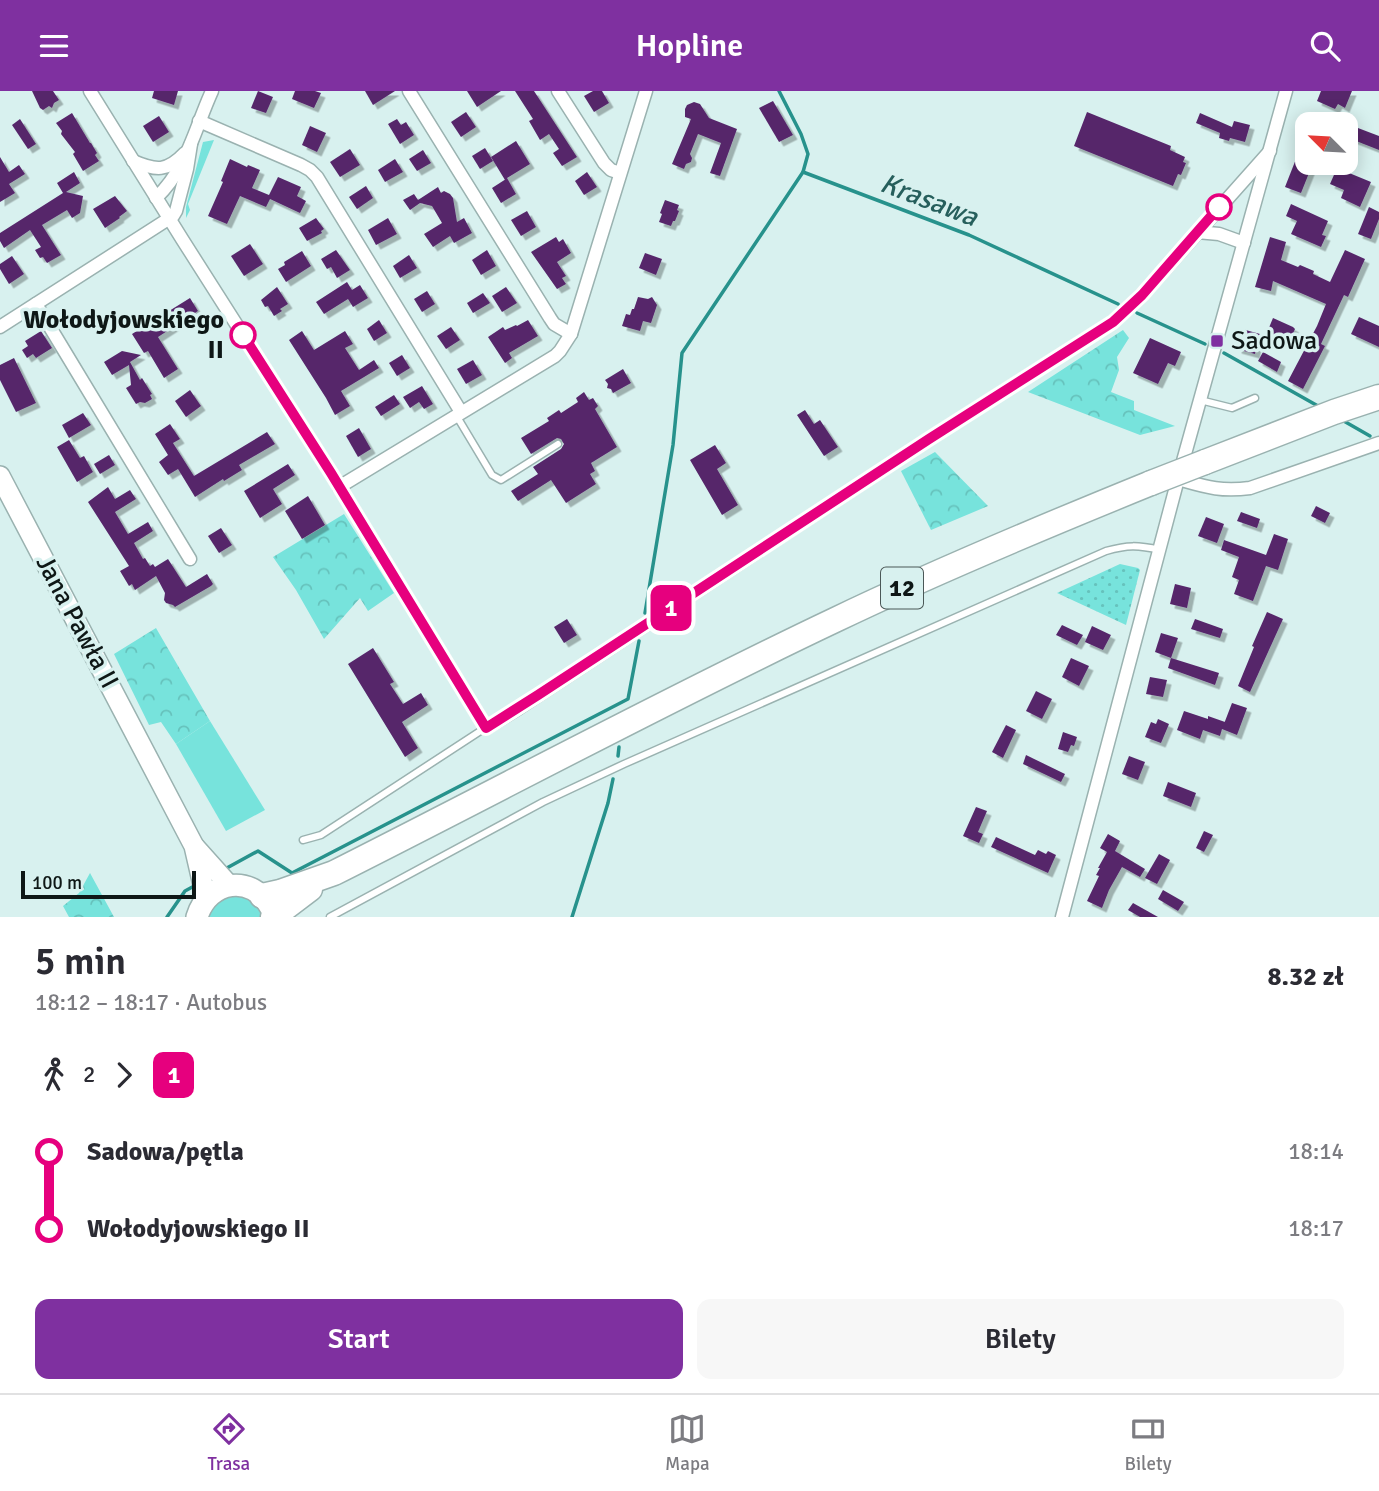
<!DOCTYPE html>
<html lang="pl">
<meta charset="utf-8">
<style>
:root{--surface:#fff;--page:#f7f7f7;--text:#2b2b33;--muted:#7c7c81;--line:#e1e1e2;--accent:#7f30a0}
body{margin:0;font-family:Signika,sans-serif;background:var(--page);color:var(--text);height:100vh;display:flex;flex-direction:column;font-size:26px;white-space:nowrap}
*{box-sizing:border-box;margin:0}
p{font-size:23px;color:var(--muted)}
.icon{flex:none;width:38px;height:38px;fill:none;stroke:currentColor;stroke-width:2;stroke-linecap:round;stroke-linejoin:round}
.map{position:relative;height:826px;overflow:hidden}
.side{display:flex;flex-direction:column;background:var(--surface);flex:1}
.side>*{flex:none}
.badge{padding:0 14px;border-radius:10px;font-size:24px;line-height:46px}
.needle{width:46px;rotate:294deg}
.fabs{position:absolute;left:1295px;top:21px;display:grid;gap:14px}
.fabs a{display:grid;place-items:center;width:63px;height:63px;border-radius:14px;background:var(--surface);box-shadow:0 4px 18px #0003;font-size:35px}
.scale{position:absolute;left:21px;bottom:18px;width:175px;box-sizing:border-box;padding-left:7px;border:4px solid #0e1716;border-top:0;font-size:19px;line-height:24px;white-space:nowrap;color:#0e1716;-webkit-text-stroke:5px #d8f1ef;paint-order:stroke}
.map>.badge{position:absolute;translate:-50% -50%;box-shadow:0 0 0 4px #fff}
.legs{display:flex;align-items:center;gap:10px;height:77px;padding:0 35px;font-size:23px}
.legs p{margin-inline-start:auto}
.overview{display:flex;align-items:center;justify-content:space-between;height:119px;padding:0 35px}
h1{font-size:38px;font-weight:600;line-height:52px}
.button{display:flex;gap:14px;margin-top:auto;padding:14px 35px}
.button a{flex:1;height:80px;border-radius:14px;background:var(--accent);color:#fff;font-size:28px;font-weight:600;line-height:80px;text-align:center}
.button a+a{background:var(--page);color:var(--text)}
ul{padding:0 35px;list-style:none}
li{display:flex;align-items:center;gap:24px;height:77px;font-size:26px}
li i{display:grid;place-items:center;width:10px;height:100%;margin:0 9px;background:currentColor}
li i::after{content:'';width:18px;height:18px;margin:-9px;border:5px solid;border-radius:50%;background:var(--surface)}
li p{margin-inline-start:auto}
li:first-child i{background:linear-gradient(#0000 50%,currentColor 0)}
li:last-child i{background:linear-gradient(currentColor 50%,#0000 0)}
header{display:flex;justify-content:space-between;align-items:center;height:91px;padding:0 35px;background:var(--accent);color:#fff;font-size:32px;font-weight:600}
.tab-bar{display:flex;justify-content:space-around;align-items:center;height:98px;border-top:2px solid var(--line);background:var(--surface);font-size:19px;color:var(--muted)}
.tab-bar a{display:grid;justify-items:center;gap:4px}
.tab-bar .on{color:var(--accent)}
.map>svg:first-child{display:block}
.grass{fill:#77e3dc}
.forest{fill:url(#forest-crowns)}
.park{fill:url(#park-dots)}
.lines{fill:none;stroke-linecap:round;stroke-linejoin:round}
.stream{stroke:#27928c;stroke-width:3.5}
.building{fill:#56276b;filter:url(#shadow)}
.lane-casing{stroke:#9ab2b0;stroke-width:9}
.street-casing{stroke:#9ab2b0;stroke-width:15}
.secondary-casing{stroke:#9ab2b0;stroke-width:22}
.primary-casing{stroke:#9ab2b0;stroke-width:24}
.highway-casing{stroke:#9ab2b0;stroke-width:27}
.lane{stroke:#fff;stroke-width:6}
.street{stroke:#fff;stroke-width:12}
.secondary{stroke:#fff;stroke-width:19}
.primary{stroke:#fff;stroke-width:21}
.highway{stroke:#fff;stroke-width:24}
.highway-bridge-casing{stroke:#9ab2b0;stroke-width:27;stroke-linecap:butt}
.highway-bridge{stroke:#fff;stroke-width:24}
.line-1-casing{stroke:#fff;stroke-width:16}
.line-1{stroke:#e6007e;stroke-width:10}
.stop-1-dot{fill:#fff;stroke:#e6007e;stroke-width:3.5}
.poi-dot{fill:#7f30a0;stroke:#d8f1ef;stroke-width:2.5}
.labels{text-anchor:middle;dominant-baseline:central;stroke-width:7;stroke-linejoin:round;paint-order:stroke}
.shield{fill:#d8f1ef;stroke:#4b5857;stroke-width:2}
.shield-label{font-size:24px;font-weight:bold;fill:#0e1716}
.stop-label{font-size:26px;font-weight:bold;fill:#0e1716;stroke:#d8f1ef;text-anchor:end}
.poi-label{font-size:26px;fill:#0e1716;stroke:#d8f1ef;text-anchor:start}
.street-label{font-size:26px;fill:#0e1716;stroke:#d8f1ef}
.water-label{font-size:28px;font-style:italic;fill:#265f5c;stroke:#d8f1ef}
</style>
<header><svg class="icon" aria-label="menu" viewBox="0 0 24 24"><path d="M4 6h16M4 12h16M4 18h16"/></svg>Hopline<svg class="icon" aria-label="search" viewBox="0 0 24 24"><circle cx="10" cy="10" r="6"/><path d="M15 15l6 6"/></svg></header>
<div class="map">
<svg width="1379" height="826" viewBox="0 0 1379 826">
<defs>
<pattern id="forest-crowns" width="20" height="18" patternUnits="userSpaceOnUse" patternTransform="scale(1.75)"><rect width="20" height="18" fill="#77e3dc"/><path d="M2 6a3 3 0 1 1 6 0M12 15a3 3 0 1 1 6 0" fill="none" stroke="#66c2bc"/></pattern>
<pattern id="park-dots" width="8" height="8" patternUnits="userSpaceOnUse" patternTransform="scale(1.75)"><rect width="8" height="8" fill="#77e3dc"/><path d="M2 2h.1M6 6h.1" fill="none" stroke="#66c2bc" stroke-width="1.8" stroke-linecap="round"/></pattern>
<filter id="shadow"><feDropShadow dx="4.5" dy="4.5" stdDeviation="0" flood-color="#0004"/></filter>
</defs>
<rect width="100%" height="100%" fill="#d8f1ef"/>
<g class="grass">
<polygon points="214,49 188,113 190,119 186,127 186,116 203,51"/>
<polygon points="210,630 265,719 226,740 176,653"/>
<polygon points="229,802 249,805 265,826 205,826 206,821"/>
</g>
<g class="forest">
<polygon points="1123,239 1129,247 1117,266 1119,279 1111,301 1134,310 1134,319 1175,335 1140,344 1028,301"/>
<polygon points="935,361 988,415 931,439 901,380"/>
<polygon points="344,423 394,502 368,520 360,507 324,548 296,499 273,466"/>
<polygon points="156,537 210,630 176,653 161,631 149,634 114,563"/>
<polygon points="90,782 114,826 69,826 63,815 79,802"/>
</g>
<polygon class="park" points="1120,473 1138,477 1140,479 1126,534 1057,502"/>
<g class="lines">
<g class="stream">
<polyline points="803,81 969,144 1118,213"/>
<polyline points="1137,222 1205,253"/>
<polyline points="1224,262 1318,315"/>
<polyline points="1342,329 1370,345"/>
<polyline points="645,522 673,354 682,262 803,81 808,63 801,43 779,0"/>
<polyline points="618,665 619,656"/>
<polyline points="225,778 258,760 292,782 628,608 639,550"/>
<polyline points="167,826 185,800 196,794"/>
<polyline points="572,826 608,712 613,688"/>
</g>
</g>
<g class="building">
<polygon points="32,0 53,0 59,9 54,12 52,17 49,15 43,19 40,17"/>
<polygon points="154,0 178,0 174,14 152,7"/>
<polygon points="258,0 273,6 266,22 251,17"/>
<polygon points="295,0 315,0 321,2 314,17 292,8"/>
<polygon points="365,0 395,0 373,14"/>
<polygon points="467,0 501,0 477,16"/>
<polygon points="515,0 534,0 577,66 562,75 553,62 559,58 549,43 540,49 529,30 533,28"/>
<polygon points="593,0 602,0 609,12 594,21 584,5"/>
<polygon points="1321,0 1352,0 1345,17 1338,13 1335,18 1317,10"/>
<polygon points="773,10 793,44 779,51 759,17"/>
<polygon points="694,11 700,13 709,27 737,38 720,85 710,82 721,52 698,43 690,63 692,67 691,71 686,73 684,78 672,73 691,28 685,26 685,18 687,14"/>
<polygon points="466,21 476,36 461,46 451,31"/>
<polygon points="1087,21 1171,55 1170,59 1185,66 1183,71 1186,72 1181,84 1178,83 1173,95 1074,55"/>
<polygon points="72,22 90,52 91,52 97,62 95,64 99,70 83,80 73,63 75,61 61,43 62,40 56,32"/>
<polygon points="1200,22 1232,36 1234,30 1250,34 1245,51 1230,47 1229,50 1219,47 1220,42 1196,32"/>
<polygon points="159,25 169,41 153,51 143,35"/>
<polygon points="20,28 36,53 28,58 12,34"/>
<polygon points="397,28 401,34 406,31 414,44 400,53 388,33"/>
<polygon points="1350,34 1379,45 1379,59 1346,46"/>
<polygon points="310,35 326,42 317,61 302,54"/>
<polygon points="1305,38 1307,38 1307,72 1313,72 1301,102 1285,96 1296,68"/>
<polygon points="516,50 530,73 507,87 516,103 501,112 492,97 506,88 505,89 491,66"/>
<polygon points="485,57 493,70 480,78 472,65"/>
<polygon points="350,58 360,74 340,86 330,71"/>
<polygon points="423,59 431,72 417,80 409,68"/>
<polygon points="0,66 9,81 19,74 25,83 9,93 15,102 0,111"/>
<polygon points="230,68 247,76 248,74 260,79 252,97 269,104 278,86 301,96 297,105 306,110 300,122 270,108 266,116 240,105 227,133 208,125 223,91 221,90"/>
<polygon points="395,68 403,81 385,91 378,79"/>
<polygon points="1337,77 1371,91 1360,116 1341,107 1344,99 1330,93"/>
<polygon points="74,81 80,92 66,101 83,105 80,122 72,127 67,119 42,134 61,164 47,172 43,166 40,167 35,159 41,156 30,139 4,157 0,150 0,142 63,102 57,92"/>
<polygon points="587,81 597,96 584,104 575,90"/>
<polygon points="366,95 373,107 357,118 349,106"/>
<polygon points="438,96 441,102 444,100 450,103 453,107 457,131 464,127 472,142 454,152 450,145 433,156 424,143 442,132 432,115 420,112 410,119 403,109 414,103 418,109"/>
<polygon points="115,105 127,120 119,126 120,127 105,137 93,118"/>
<polygon points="665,109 679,114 677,119 679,120 675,130 673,130 671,135 659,131 662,123 660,122"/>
<polygon points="1291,113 1328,130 1322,144 1326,145 1321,156 1291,143 1297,130 1286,125"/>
<polygon points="1369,116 1379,121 1379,128 1371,148 1358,143"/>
<polygon points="527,120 536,136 521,145 511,129"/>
<polygon points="316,127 324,138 321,140 322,142 307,150 299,137"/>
<polygon points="388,127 397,143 376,154 368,139"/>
<polygon points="556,146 559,151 563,148 571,162 557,171 566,185 562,187 566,193 557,198 531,161"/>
<polygon points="1270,146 1286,151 1281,169 1298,176 1300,174 1314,180 1313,183 1330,191 1345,159 1365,168 1348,206 1344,204 1321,253 1325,255 1303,298 1288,290 1317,235 1326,213 1273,190 1271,200 1255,196"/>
<polygon points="250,153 263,173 244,185 231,165"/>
<polygon points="336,159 350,179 337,187 331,176 327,178 321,168"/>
<polygon points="487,159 496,175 481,184 472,169"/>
<polygon points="302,160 311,175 286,191 278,178 285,174 284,171"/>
<polygon points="645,162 662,168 656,184 639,177"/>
<polygon points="409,164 417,177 400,187 393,175"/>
<polygon points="12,165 24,183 9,193 0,178 0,173"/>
<polygon points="347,191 352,199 360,194 368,207 353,216 348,208 324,223 316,211"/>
<polygon points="277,196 288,213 280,218 282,220 274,225 268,215 265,216 261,209"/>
<polygon points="506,196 517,212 502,221 492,205"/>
<polygon points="427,200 435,213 422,221 414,208"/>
<polygon points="483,202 490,212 473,222 467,212"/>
<polygon points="638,206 648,208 652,206 657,214 651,232 643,230 640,240 622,235 626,223 630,224 632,218 634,218"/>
<polygon points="190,207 198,220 158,246 178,278 164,287 148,260 144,262 132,243"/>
<polygon points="1359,226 1379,235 1379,256 1351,243"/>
<polygon points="1273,227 1293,236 1295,238 1289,251 1275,245 1268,239"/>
<polygon points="379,229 387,242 374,250 367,238"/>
<polygon points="528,229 538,245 509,262 512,267 505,272 488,246 503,236 505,239 516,234 517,235"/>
<polygon points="451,236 460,249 446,258 437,245"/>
<polygon points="1242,238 1260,243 1255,263 1237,258"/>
<polygon points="41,240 52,257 36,267 33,263 27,267 22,259 28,255 25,250"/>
<polygon points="302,240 314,259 345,240 353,253 345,257 359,279 374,269 379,277 341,300 350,315 335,324 326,307 289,249"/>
<polygon points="1150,247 1181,261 1175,275 1168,272 1158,293 1133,282"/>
<polygon points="122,260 141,264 130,271 140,289 142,287 152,303 150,304 152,308 145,312 140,311 136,313 126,297 131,294 129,274 112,284 104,271"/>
<polygon points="1263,261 1281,271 1277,281 1258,270"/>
<polygon points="402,264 410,277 397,285 389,272"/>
<polygon points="14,267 36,312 16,321 0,289 0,274"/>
<polygon points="473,269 482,284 466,293 457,278"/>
<polygon points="623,278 631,292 613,302 611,298 607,297 608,293 605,289"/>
<polygon points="422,295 433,313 424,318 419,311 410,317 403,306"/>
<polygon points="190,299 201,315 186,326 175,310"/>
<polygon points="584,301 589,309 593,307 598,315 595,318 617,356 591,372 595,380 590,383 596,393 566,412 551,389 518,410 511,400 538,383 533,376 561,358 564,353 561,348 557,347 531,363 521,347 549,330 547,327 559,319 561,322 578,311 576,307"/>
<polygon points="394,304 400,313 381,325 375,316"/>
<polygon points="805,319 814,333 820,329 838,356 824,365 797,324"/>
<polygon points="83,322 91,334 69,347 62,334"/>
<polygon points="170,333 180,348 173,352 194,385 267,341 275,353 239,374 242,379 224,390 223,388 195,406 178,378 168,384 159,371 168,364 155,343"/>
<polygon points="359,337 371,358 358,366 346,345"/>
<polygon points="69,349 80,367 84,365 93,381 77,391 57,356"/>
<polygon points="715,354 726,372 717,378 738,414 722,424 690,369"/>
<polygon points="109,364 115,374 100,383 94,373"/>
<polygon points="288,373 295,384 273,398 282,413 260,427 244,400"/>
<polygon points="108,396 115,408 130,399 136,408 115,421 128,443 148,431 153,440 134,452 143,468 145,467 150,475 153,473 155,476 168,468 186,496 207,483 213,493 211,495 175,516 173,514 166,512 164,509 165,502 156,485 135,499 132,493 129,495 120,480 129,475 88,411"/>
<polygon points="308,405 325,434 302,448 285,420"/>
<polygon points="1316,415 1330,422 1325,432 1311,425"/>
<polygon points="1241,421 1260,428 1257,437 1237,430"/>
<polygon points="1206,426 1224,433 1217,452 1198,445"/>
<polygon points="221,437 232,454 219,462 208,445"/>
<polygon points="1274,443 1288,448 1278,479 1266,475 1253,510 1234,503 1239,489 1232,486 1239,466 1221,459 1224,449 1266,464"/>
<polygon points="1175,493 1191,497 1187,517 1170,513"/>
<polygon points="1267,521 1283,528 1250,601 1238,595 1254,556 1252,555"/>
<polygon points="567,528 577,544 564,552 554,536"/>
<polygon points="1195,528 1223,538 1220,547 1191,538"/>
<polygon points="1062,534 1083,544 1077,554 1056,544"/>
<polygon points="1092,535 1111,544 1103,559 1085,551"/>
<polygon points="1161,542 1178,547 1171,567 1155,561"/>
<polygon points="373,557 394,591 390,593 403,613 421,602 428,614 402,631 418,657 405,666 348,573"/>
<polygon points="1071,567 1089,575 1079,595 1062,586"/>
<polygon points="1171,567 1219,582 1215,594 1168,577"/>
<polygon points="1150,586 1167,589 1163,606 1146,603"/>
<polygon points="1036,600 1052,608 1042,628 1026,620"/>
<polygon points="1232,612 1247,617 1237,644 1222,638 1220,645 1203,639 1200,648 1177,639 1184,620 1208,628 1208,625 1225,631 1222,638"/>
<polygon points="1158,628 1169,633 1161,652 1145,646 1151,631 1156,633"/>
<polygon points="1006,634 1016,639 1003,667 992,661"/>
<polygon points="1063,641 1077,646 1074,655 1071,654 1068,661 1058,658"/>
<polygon points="1026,664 1065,683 1061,691 1023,673"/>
<polygon points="1129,665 1145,671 1138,689 1122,683"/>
<polygon points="1168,691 1196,702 1191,716 1163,705"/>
<polygon points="976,716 987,720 978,741 983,743 979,752 963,745"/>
<polygon points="1204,740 1213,744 1204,761 1196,757"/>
<polygon points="1108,743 1120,750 1115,760 1145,778 1140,786 1122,776 1109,799 1102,817 1087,810 1099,785 1096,784 1100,777 1098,777 1107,761 1100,757"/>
<polygon points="996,746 1035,764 1038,759 1046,763 1048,760 1056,764 1048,782 991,756"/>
<polygon points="1159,763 1170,769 1157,793 1145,787"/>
<polygon points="1163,799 1184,811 1178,820 1158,808"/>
<polygon points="1133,812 1158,826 1140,826 1128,819"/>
</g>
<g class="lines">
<g class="lane-casing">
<g id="lane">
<polyline points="1200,309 1232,317 1255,307"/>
<polyline points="456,324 492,384 501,389 558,353"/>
<polyline points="303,749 321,744 485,637"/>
<path d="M330 826 543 711 624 673 1106 460C1128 454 1137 454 1160 459"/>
</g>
</g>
<g class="street-casing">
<g id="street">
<polyline points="90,0 182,148 331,382 486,637 519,617 929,348 1113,231 1142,204 1270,60"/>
<polyline points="409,0 550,227 554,233 571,243"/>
<polyline points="558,0 604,72 611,79 620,82"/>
<polyline points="199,30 301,74 310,79 317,86 461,321"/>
<path d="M133 70C156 80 167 81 185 62"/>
<path d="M156 107C187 78 195 37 212 0"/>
<polyline points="1197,141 1219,143 1244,152"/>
<polyline points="36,213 190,468"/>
<polyline points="0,236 173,125 176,120 187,78 191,53"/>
<path d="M1178 388C1206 396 1221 401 1250 397L1379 352"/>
<polyline points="339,396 555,265 560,260 571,243 646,0"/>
<polyline points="1062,826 1178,388 1286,0"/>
</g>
</g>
<g class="secondary-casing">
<g id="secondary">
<polyline points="0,385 194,755 206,807"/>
<polyline points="195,756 229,794"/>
</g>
</g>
<g class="primary-casing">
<path id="primary" d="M197 826C208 789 252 782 271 817"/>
</g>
<g class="highway-casing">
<g id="highway">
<polyline points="1205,371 1334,321 1379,306"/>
<path d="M262 805 280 801 334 782C501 698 666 609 835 529 939 479 1045 435 1151 392"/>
<polyline points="273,826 310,798"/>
</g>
</g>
<use href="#lane" class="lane"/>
<use href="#street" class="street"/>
<use href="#secondary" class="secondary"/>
<use href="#primary" class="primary"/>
<use href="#highway" class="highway"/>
<g class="highway-bridge-casing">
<polyline id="highway-bridge" points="1151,392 1205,371"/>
</g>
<use href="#highway-bridge" class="highway-bridge"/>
</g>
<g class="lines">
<g class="line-1-casing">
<polyline id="line-1" points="243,244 331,382 486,637 538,604 929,348 1113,231 1142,204 1219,116"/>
</g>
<use href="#line-1" class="line-1"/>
</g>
<g class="stop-1-dot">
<circle cx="1219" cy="116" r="12"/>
<circle cx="243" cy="244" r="12"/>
</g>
<rect class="poi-dot" x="1210" y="243" width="14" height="14" rx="3.5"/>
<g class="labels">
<rect class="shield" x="881" y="476.5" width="42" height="41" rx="5"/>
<g class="shield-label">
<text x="902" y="497">12</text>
</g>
<g class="stop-label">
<text x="224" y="229">Wołodyjowskiego<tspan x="224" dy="30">II</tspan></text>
</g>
<g class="poi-label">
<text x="1231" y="250">Sadowa</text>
</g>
<g class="street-label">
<text transform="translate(77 531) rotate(62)">Jana Pawła II</text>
</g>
<g class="water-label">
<text transform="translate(929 109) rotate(21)">Krasawa</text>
</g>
</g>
</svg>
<div class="fabs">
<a><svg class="needle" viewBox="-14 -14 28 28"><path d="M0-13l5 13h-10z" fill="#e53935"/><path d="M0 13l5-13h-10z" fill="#7c7c81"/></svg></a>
</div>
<div class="scale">100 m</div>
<b class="badge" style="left:671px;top:517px;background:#e6007e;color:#fff">1</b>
</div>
<section class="side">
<div class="overview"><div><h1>5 min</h1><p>18:12 – 18:17 · Autobus</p></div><b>8.32 zł</b></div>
<div class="legs"><svg class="icon" aria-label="walk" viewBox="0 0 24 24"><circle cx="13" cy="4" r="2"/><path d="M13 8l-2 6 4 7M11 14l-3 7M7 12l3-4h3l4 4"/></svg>2<svg class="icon" aria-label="forward" viewBox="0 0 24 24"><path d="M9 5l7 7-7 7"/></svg><b class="badge" style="background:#e6007e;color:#fff">1</b></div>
<ul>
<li><i style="color:#e6007e"></i><b>Sadowa/pętla</b><p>18:14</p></li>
<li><i style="color:#e6007e"></i><b>Wołodyjowskiego II</b><p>18:17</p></li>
</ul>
<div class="button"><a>Start</a><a>Bilety</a></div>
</section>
<nav class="tab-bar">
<a class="on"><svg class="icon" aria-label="directions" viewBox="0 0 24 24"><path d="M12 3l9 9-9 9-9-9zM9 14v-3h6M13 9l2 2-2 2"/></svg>Trasa</a>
<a><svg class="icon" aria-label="map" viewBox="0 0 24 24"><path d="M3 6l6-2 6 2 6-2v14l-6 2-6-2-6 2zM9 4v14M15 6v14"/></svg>Mapa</a>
<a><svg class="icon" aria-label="tickets" viewBox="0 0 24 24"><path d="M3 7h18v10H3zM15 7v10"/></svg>Bilety</a>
</nav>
